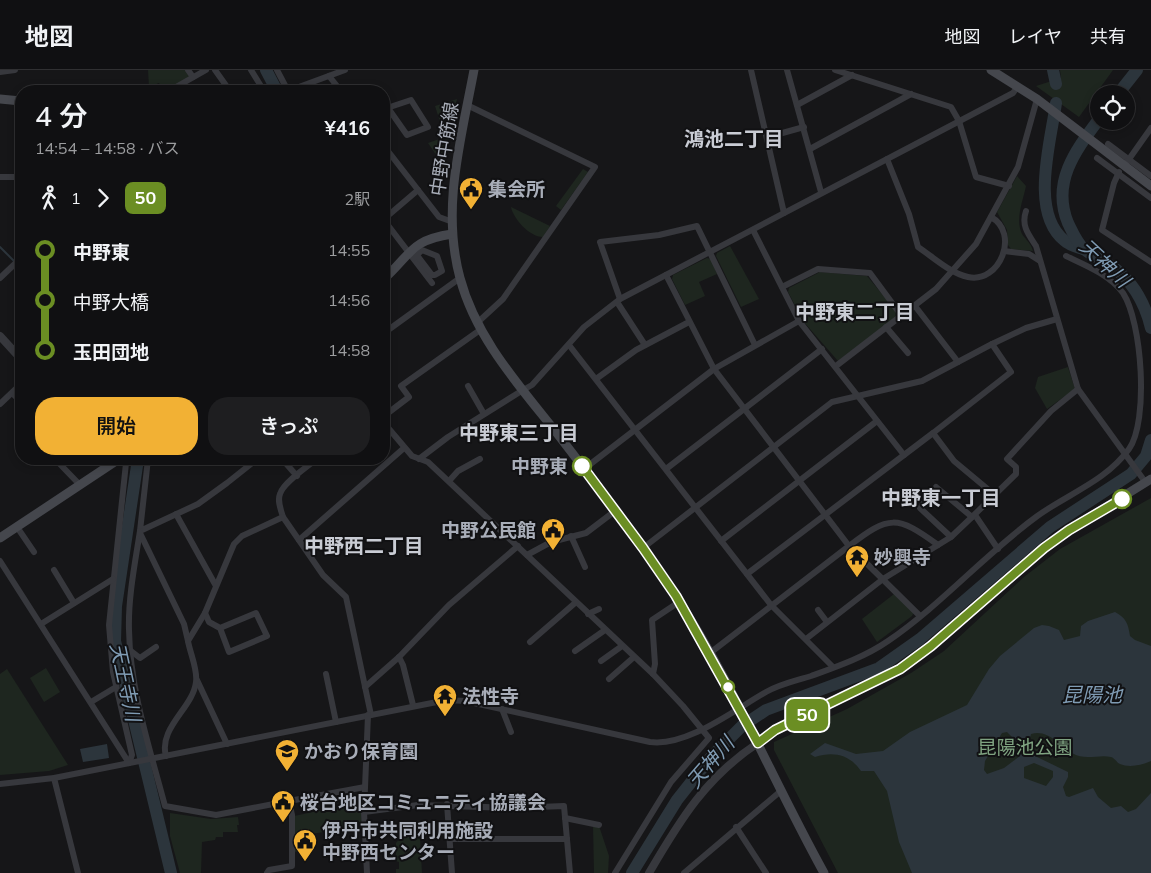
<!DOCTYPE html>
<html lang="ja">
<meta charset="utf-8">
<style>
:root{--surface:#101012;--page:#1e1e20;--text:#f1f3f6;--muted:#9c9d9f;--line:#303032;--accent:#f2b134}
body{margin:0;font-family:Mulish,"Noto Sans JP",sans-serif;background:var(--page);color:var(--text);height:100vh;display:flex;flex-direction:column;font-size:19px;white-space:nowrap}
*{box-sizing:border-box;margin:0}
p{font-size:16px;color:var(--muted)}
.icon{flex:none;width:28px;height:28px;fill:none;stroke:currentColor;stroke-width:2;stroke-linecap:round;stroke-linejoin:round}
.map{position:relative;flex:1;overflow:hidden}
.panel{position:absolute;left:15px;top:15px;width:375px;height:380px;display:flex;flex-direction:column;background:var(--surface);border-radius:20px;box-shadow:0 2px 8px #0003,0 0 0 1px var(--line)}
.panel>*{flex:none}
.badge{padding:0 10px;border-radius:8px;font-size:18px;line-height:32px}
.buttons{position:absolute;left:1090px;top:15px;display:grid;gap:10px}
.buttons a{display:grid;place-items:center;width:45px;height:45px;border-radius:50%;background:var(--surface);box-shadow:0 2px 8px #0003,0 0 0 1px var(--line);font-size:25px}
.map>.badge{position:absolute;translate:-50% -50%;box-shadow:0 0 0 2px #fff}
.legs{display:flex;align-items:center;gap:8px;height:55px;padding:0 20px;font-size:16px}
.legs p{margin-inline-start:auto}
.overview{display:flex;align-items:center;justify-content:space-between;height:85px;padding:0 20px}
h1{font-size:28px;font-weight:600;line-height:38px}
.action{display:flex;gap:10px;margin-top:auto;padding:10px 20px}
.action a{flex:1;height:58px;border-radius:20px;background:var(--accent);color:#111;font-size:20px;font-weight:600;line-height:58px;text-align:center}
.action a+a{background:var(--page);color:var(--text)}
ul{padding:0 20px;list-style:none}
li{display:flex;align-items:center;gap:18px;height:50px;font-size:19px}
li i{display:grid;place-items:center;width:8px;height:100%;margin:0 6px;background:currentColor}
li i::after{content:'';width:12px;height:12px;margin:-6px;border:4px solid;border-radius:50%;background:var(--surface)}
li p{margin-inline-start:auto}
li:first-child i{background:linear-gradient(#0000 50%,currentColor 0)}
li:last-child i{background:linear-gradient(currentColor 50%,#0000 0)}
header{display:flex;align-items:center;gap:30px;box-sizing:border-box;height:70px;padding:0 25px;background:var(--surface);border-bottom:1px solid var(--line)}
header strong{font-size:24px}
nav{display:flex;gap:28px;margin-inline-start:auto;font-size:18px}
.map>svg:first-child{display:block}
.green{fill:#1e261f}
.water{fill:#2c353c;fill-rule:evenodd}
.lines{fill:none;stroke-linecap:round;stroke-linejoin:round}
.stream{stroke:#2c353c;stroke-width:2}
.river{stroke:#2c353c;stroke-width:12}
.minor{stroke:#37383d;stroke-width:6}
.tertiary{stroke:#37383d;stroke-width:8}
.secondary{stroke:#45474d;stroke-width:9}
.line-1-casing{stroke:#fff;stroke-width:11}
.line-1{stroke:#6b8e23;stroke-width:8}
.stop-1-dot{fill:#fff;stroke:#6b8e23;stroke-width:2.5}
.labels{text-anchor:middle;dominant-baseline:central;stroke-width:4;stroke-linejoin:round;paint-order:stroke}
.street-label{font-size:19px;fill:#a8adb8;stroke:#111113}
.poi-label{font-size:19px;font-weight:bold;fill:#a8adb8;stroke:#111113;text-anchor:start}
.stop-label{font-size:19px;font-weight:bold;fill:#a8adb8;stroke:#111113;text-anchor:end}
.park-label{font-size:19px;fill:#7fa381;stroke:#111113}
.neighbourhood-label{font-size:20px;font-weight:bold;fill:#c9ccd4;stroke:#111113}
.water-label{font-size:20px;font-style:italic;fill:#7f9bb3;stroke:#111113}
</style>
<header>
<strong>地図</strong>
<nav><a>地図</a><a>レイヤ</a><a>共有</a></nav>
</header>
<div class="map">
<svg width="1151" height="803" viewBox="0 0 1151 803">
<rect width="100%" height="100%" fill="#161618"/>
<g class="green">
<polygon points="148,0 186,0 191,7 163,21 159,13 149,17"/>
<polygon points="1060,0 1113,0 1079,47 1036,16 1061,8"/>
<polygon points="457,29 446,90 441,92 428,73 445,67 435,36"/>
<polygon points="583,99 588,102 561,140 556,136"/>
<path d="M1017 106 1026 116C1023 131 1015 149 1022 164 1026 170 1031 173 1033 181L1011 179 1008 175 1007 160 997 142Z"/>
<path d="M511 137 550 156 543 167C529 167 513 148 511 137Z"/>
<polygon points="730,176 759,229 741,237 716,186 717,183"/>
<polygon points="707,188 711,189 717,204 699,212 705,226 685,235 672,209 673,205"/>
<polygon points="820,202 867,206 897,242 897,246 838,291 803,251 788,222 789,218"/>
<polygon points="1068,297 1075,319 1047,339 1035,318 1038,307"/>
<polygon points="1151,428 1151,803 838,803 774,680 774,672 847,639 911,603 944,581 1024,507 1060,479"/>
<polygon points="894,524 914,542 912,546 877,572 862,549"/>
<polygon points="46,598 60,622 44,632 30,608"/>
<polygon points="7,599 68,695 49,701 0,705 0,604"/>
<polygon points="361,732 362,756 311,764 312,780 294,782 294,746"/>
<polygon points="170,743 211,749 238,747 239,755 237,755 238,762 223,762 223,767 216,767 215,770 202,772 201,803 180,803 170,766"/>
<polygon points="593,755 599,756 609,786 608,803 594,803"/>
<polygon points="416,766 420,767 422,803 396,803 396,799 399,799 399,792 396,791 396,773 401,767"/>
</g>
<g class="water">
<path d="M1115 542C1126 548 1128 553 1130 566L1135 570 1151 576V691C1143 695 1129 698 1120 694 1117 693 1115 688 1111 687 1099 684 1085 691 1072 683 1059 675 1048 659 1031 664L1028 676 1033 685 1068 702V707L1063 717 1066 726 1069 727 1093 718 1098 727 1111 738 1121 736 1128 742 1136 739 1151 723V803H912L899 772 887 721 874 701H861C850 685 834 681 815 687L810 684 825 673 856 684 883 681 910 662 967 635 989 599 1000 586 1034 558 1042 555 1049 556 1059 560 1064 570 1080 566 1081 556 1088 551ZM1007 662 1018 673 1020 686 1004 698 987 704 984 700 985 691 1002 663ZM1034 693 1053 701V707L1046 716 1024 708V697Z"/>
<polygon points="107,674 109,688 83,692 80,679"/>
</g>
<g class="lines">
<g class="stream">
<polyline points="0,177 14,191"/>
<polyline points="18,196 21,199"/>
</g>
<g class="river">
<polyline points="266,0 277,21"/>
<polyline points="1053,0 1056,14"/>
<polyline points="1118,24 1137,0"/>
<path d="M1056 33C1051 71 1029 143 1065 171 1069 175 1077 177 1083 179"/>
<path d="M1099 49C1076 80 1051 112 1068 153 1072 161 1077 173 1084 179 1091 185 1101 190 1110 195 1132 210 1145 233 1151 258"/>
<polyline points="138,389 116,536 115,571 171,803"/>
<polyline points="632,803 677,730 711,687 742,656 766,640 879,598 920,569 1050,457 1131,404 1146,386 1151,370"/>
</g>
<g class="minor">
<polyline points="188,0 193,7"/>
<polyline points="215,0 230,21"/>
<polyline points="251,0 264,21"/>
<polyline points="277,0 288,21"/>
<polyline points="751,0 784,143"/>
<polyline points="787,0 821,122"/>
<polyline points="835,0 951,37 959,51 976,107 1009,116"/>
<polyline points="0,2 15,0"/>
<polyline points="329,6 341,21"/>
<polyline points="169,21 206,0"/>
<polyline points="288,21 345,0"/>
<polyline points="467,35 595,97 503,229 477,253"/>
<polyline points="797,35 852,5"/>
<polyline points="384,39 411,30 428,57 407,65 388,38"/>
<polyline points="768,67 804,57"/>
<polyline points="1108,74 1151,106"/>
<polyline points="384,76 439,147 450,151"/>
<polyline points="810,79 911,24"/>
<polyline points="1097,88 1151,128"/>
<path d="M887 89 909 144 918 177C933 187 950 203 968 207 1000 214 1020 163 991 147"/>
<polyline points="1127,92 1151,58"/>
<polyline points="1119,102 1114,113 1102,160 1151,192"/>
<polyline points="0,107 21,107"/>
<path d="M1026 141C1021 155 1028 164 1036 176L1078 319"/>
<polyline points="384,149 418,120"/>
<polyline points="384,150 432,213"/>
<polyline points="1004,181 1029,184 1040,191"/>
<polyline points="414,188 422,180 437,186 442,201 435,205 432,205 416,184"/>
<polyline points="666,205 714,299 849,476 710,583"/>
<polyline points="0,208 21,188"/>
<polyline points="782,217 818,199 870,203 901,245"/>
<polyline points="620,229 600,172 659,165 697,156 755,275"/>
<polyline points="617,232 645,275"/>
<polyline points="915,236 958,292"/>
<polyline points="886,257 908,283"/>
<polyline points="384,263 460,208"/>
<polyline points="569,275 771,535 833,597"/>
<polyline points="13,280 21,272"/>
<polyline points="836,296 936,219 976,174 1018,97 1037,29"/>
<polyline points="596,309 636,280 689,252"/>
<polyline points="468,316 484,344"/>
<polyline points="523,320 532,315 584,257 620,229 1013,23 1018,16"/>
<polyline points="12,323 21,332"/>
<polyline points="0,334 21,314"/>
<polyline points="384,346 409,327 401,316 480,260"/>
<polyline points="384,353 412,386 428,392 653,604 683,636 709,668 671,712 615,803"/>
<polyline points="904,385 933,363"/>
<polyline points="55,389 80,415"/>
<polyline points="124,389 126,393 109,555 113,602 132,685 129,693"/>
<polyline points="148,389 140,461 198,434 227,413 257,389"/>
<polyline points="282,389 297,406"/>
<path d="M317 389C308 396 283 413 280 424 277 431 281 440 283 447L323 505 346 527 371 645"/>
<polyline points="419,389 448,367 523,320"/>
<polyline points="584,399 714,299 799,251"/>
<polyline points="666,399 822,279"/>
<polyline points="449,411 458,401 480,389"/>
<polyline points="996,426 954,391 933,363 1011,302 992,274 1026,258 1057,249"/>
<polyline points="176,444 216,516"/>
<polyline points="975,445 998,479"/>
<polyline points="17,457 34,482"/>
<path d="M140 461C135 493 128 528 129 560 130 620 150 679 165 736L216 745 289 731 292 745V796L269 800 267 803"/>
<polyline points="140,463 184,554 188,571"/>
<polyline points="571,466 585,497"/>
<polyline points="951,467 920,438 936,417 972,447 1016,404 1016,397 1007,389 1051,341 1078,319 1146,413"/>
<polyline points="299,470 404,378"/>
<polyline points="721,471 877,351"/>
<polyline points="643,478 832,332 922,311 992,274"/>
<polyline points="527,485 551,472 586,463 615,441"/>
<polyline points="0,491 129,693"/>
<polyline points="54,500 74,533"/>
<polyline points="747,504 904,385 799,251 753,160"/>
<polyline points="818,540 827,552"/>
<polyline points="205,543 209,552 220,558 229,582 267,566 256,543 220,558"/>
<polyline points="588,544 599,539"/>
<path d="M920 546 849 476C889 445 897 445 938 475"/>
<polyline points="41,554 113,509"/>
<polyline points="806,569 883,509 951,467 972,447"/>
<polyline points="530,572 575,533"/>
<polyline points="131,581 140,588 156,577"/>
<polyline points="575,581 605,560"/>
<polyline points="399,587 403,595 413,635"/>
<polyline points="601,591 622,576"/>
<polyline points="326,604 336,652"/>
<polyline points="653,604 655,594 652,550 679,532"/>
<polyline points="609,609 634,587"/>
<polyline points="197,610 227,674"/>
<polyline points="365,617 399,587 449,535 518,476"/>
<polyline points="91,632 116,617"/>
<polyline points="502,639 511,662"/>
<path d="M166 686C158 658 193 638 196 612 198 600 190 583 188 571L205 543 234 474 242 466 283 447"/>
<polyline points="54,708 78,803"/>
<path d="M0 714 54 708 447 630 465 631 650 672C687 677 734 640 766 622 780 614 795 611 811 606 836 597 865 587 888 571 941 535 984 485 1036 447 1067 424 1105 412 1129 379 1149 351 1142 252 1123 223 1110 205 1085 195 1066 186"/>
<polyline points="289,731 365,717"/>
<polyline points="447,734 452,803"/>
<polyline points="364,742 418,735 514,738 564,736 570,803"/>
<polyline points="565,748 599,755"/>
<polyline points="736,757 766,803"/>
<polyline points="450,769 567,769"/>
<polyline points="367,803 364,742 368,645"/>
<polyline points="684,803 782,720"/>
</g>
<g class="tertiary">
<polyline points="0,266 21,289"/>
<path d="M649 803C680 750 706 707 758 673"/>
</g>
<g class="secondary">
<path d="M474 0C461 70 441 138 460 208 476 268 518 314 556 362 597 415 638 469 675 525 733 613 773 711 824 803"/>
<polyline points="991,0 1037,29 1151,116"/>
<polyline points="0,29 21,31"/>
<path d="M384 209C412 183 411 170 452 164"/>
<polyline points="0,468 119,389"/>
<polyline points="758,673 775,660 900,599 931,576 1044,478 1069,460 1151,409"/>
</g>
</g>
<g class="lines">
<g class="line-1-casing">
<polyline id="line-1" points="582,396 643,478 676,526 758,673 775,660 900,599 931,576 1044,478 1069,460 1122,429"/>
</g>
<use href="#line-1" class="line-1"/>
</g>
<defs>
<g id="civic-pin" transform="scale(1.25)"><path d="M0 17L-7.5 6A9.5 9.5 0 1 1 7.5 6Z" fill="#f2b134" stroke="#111113"/><path d="M-.6-6.5H3V-4.5H.6V-3L4-1V1h2V6H-6V1h2V-1L-.6-3ZM-1.2 2.5V6h2.4V2.5Z" fill="#111"/></g>
<g id="temple-pin" transform="scale(1.25)"><path d="M0 17L-7.5 6A9.5 9.5 0 1 1 7.5 6Z" fill="#f2b134" stroke="#111113"/><path d="M0-6L5-2H3V0L6.5 2.5H4V6H1.5V3h-3V6H-4V2.5H-6.5L-3 0V-2H-5Z" fill="#111"/></g>
<g id="school-pin" transform="scale(1.25)"><path d="M0 17L-7.5 6A9.5 9.5 0 1 1 7.5 6Z" fill="#f2b134" stroke="#111113"/><path d="M0-5L7-2L0 1L-7-2ZM-4 1L0 2.5L4 1V4Q0 6-4 4Z" fill="#111"/></g>
</defs>
<g fill-rule="evenodd">
<use href="#civic-pin" x="471" y="119"/>
<use href="#civic-pin" x="553" y="460"/>
<use href="#temple-pin" x="857" y="487"/>
<use href="#temple-pin" x="445" y="626"/>
<use href="#school-pin" x="287" y="681"/>
<use href="#civic-pin" x="283" y="732"/>
<use href="#civic-pin" x="305" y="771"/>
</g>
<g class="stop-1-dot">
<circle cx="582" cy="396" r="9"/>
<circle cx="1122" cy="429" r="9"/>
<circle cx="728" cy="617" r="6"/>
</g>
<g class="labels">
<g class="street-label">
<text transform="translate(444 79) rotate(-81)">中野中筋線</text>
</g>
<g class="poi-label">
<text x="488" y="119">集会所</text>
<text x="536" y="460" text-anchor="end">中野公民館</text>
<text x="874" y="487">妙興寺</text>
<text x="462" y="626">法性寺</text>
<text x="304" y="681">かおり保育園</text>
<text x="300" y="732">桜台地区コミュニティ協議会</text>
<text x="322" y="760">伊丹市共同利用施設<tspan x="322" dy="22">中野西センター</tspan></text>
</g>
<g class="stop-label">
<text x="568" y="396">中野東</text>
</g>
<g class="park-label">
<text x="1025" y="677">昆陽池公園</text>
</g>
<g class="neighbourhood-label">
<text x="734" y="68">鴻池二丁目</text>
<text x="855" y="241">中野東二丁目</text>
<text x="519" y="362">中野東三丁目</text>
<text x="941" y="427">中野東一丁目</text>
<text x="364" y="475">中野西二丁目</text>
</g>
<g class="water-label">
<text transform="translate(1105 193) rotate(43)">天神川</text>
<text transform="translate(126 612) rotate(78)">天王寺川</text>
<text x="1092" y="624">昆陽池</text>
<text transform="translate(710 692) rotate(-49)">天神川</text>
</g>
</g>
</svg>
<div class="buttons">
<a><svg class="icon" aria-label="locate" viewBox="0 0 24 24"><circle cx="12" cy="12" r="6"/><path d="M12 2v4M12 18v4M2 12h4M18 12h4"/></svg></a>
</div>
<b class="badge" style="left:807px;top:645px;background:#6b8e23;color:#fff">50</b>
<section class="panel">
<div class="overview"><div><h1>4 分</h1><p>14:54 – 14:58 · バス</p></div><b>¥416</b></div>
<div class="legs"><svg class="icon" aria-label="walk" viewBox="0 0 24 24"><circle cx="13" cy="4" r="2"/><path d="M13 8l-2 6 4 7M11 14l-3 7M7 12l3-4h3l4 4"/></svg>1<svg class="icon" aria-label="forward" viewBox="0 0 24 24"><path d="M9 5l7 7-7 7"/></svg><b class="badge" style="background:#6b8e23;color:#fff">50</b><p>2駅</p></div>
<ul>
<li><i style="color:#6b8e23"></i><b>中野東</b><p>14:55</p></li>
<li><i style="color:#6b8e23"></i><span>中野大橋</span><p>14:56</p></li>
<li><i style="color:#6b8e23"></i><b>玉田団地</b><p>14:58</p></li>
</ul>
<div class="action"><a>開始</a><a>きっぷ</a></div>
</section>
</div>
